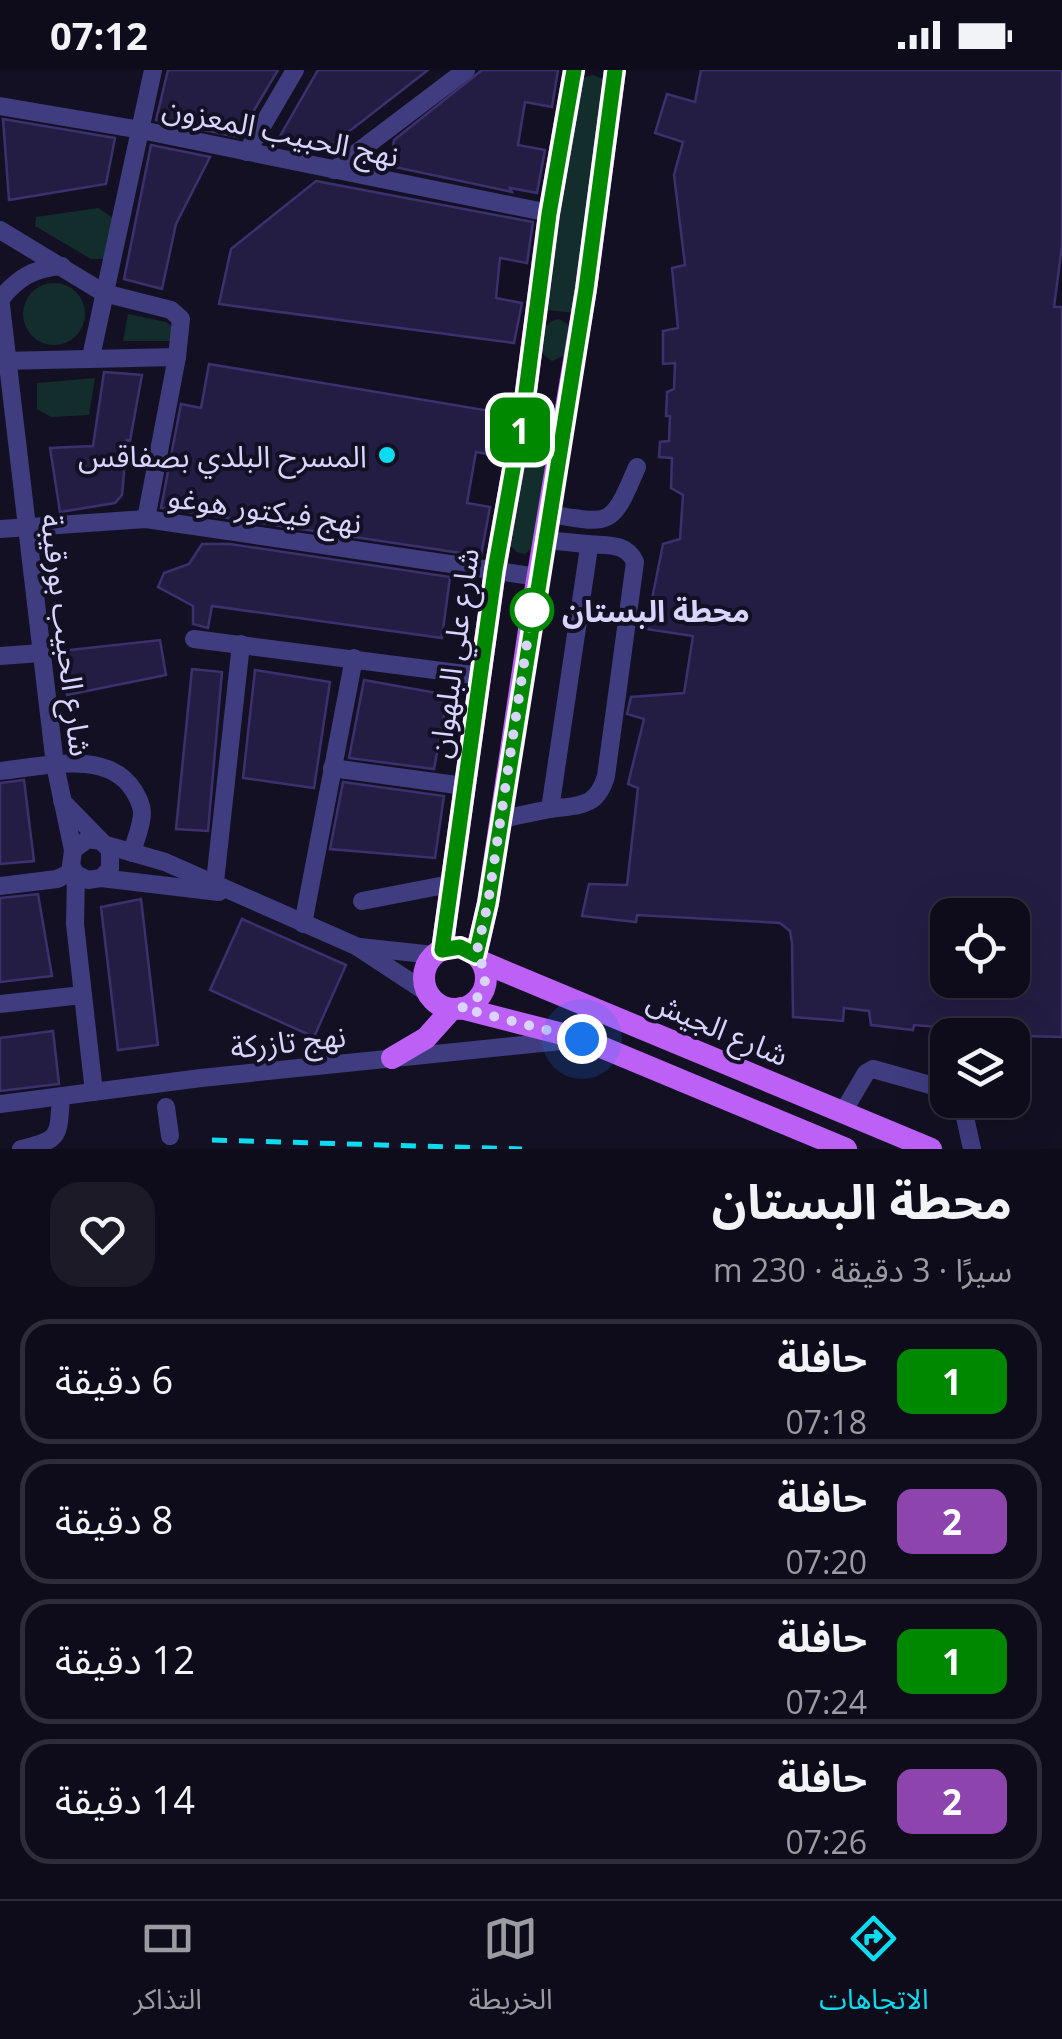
<!DOCTYPE html>
<html lang="ar">
<meta charset="utf-8">
<style>
:root{--surface:#0e0c1a;--page:#1c1a27;--text:#f1f3f6;--muted:#9b9ba2;--line:#2e2c39;--accent:#0ddbf0}
body{margin:0;font-family:"Open Sans","Noto Sans Arabic",sans-serif;background:var(--page);color:var(--text);direction:rtl;height:100vh;display:flex;flex-direction:column;font-size:38px;white-space:nowrap}
*{box-sizing:border-box;margin:0}
p{font-size:32px;color:var(--muted)}
.icon{flex:none;width:55px;height:55px;fill:none;stroke:currentColor;stroke-width:2;stroke-linecap:round;stroke-linejoin:round}
.map{position:relative;height:1079px;overflow:hidden;direction:ltr}
.side{display:flex;flex-direction:column;background:var(--surface);flex:1}
.side>*{flex:none}
.badge{padding:0 20px;border-radius:15px;font-size:35px;line-height:65px}
.buttons{position:absolute;left:930px;top:828px;display:grid;gap:20px}
.buttons a{display:grid;place-items:center;width:100px;height:100px;border-radius:20px;background:var(--surface);box-shadow:0 10px 40px #0002,0 0 0 2px var(--line);font-size:50px}
.you{position:absolute;width:50px;height:50px;margin:-25px;border:8px solid #fff;border-radius:50%;background:#1a73e8;box-shadow:0 0 0 15px #1a73e833}
.map>.badge{position:absolute;translate:-50% -50%;box-shadow:0 0 0 5px #fff}
.round{display:grid;place-items:center;flex:none;width:105px;height:105px;border-radius:30px;background:var(--page)}
.headline{display:flex;align-items:center;justify-content:space-between;height:170px;padding:0 50px}
h1{font-size:48px;font-weight:700;line-height:75px}
ul{padding:0;list-style:none}
li{display:flex;align-items:center;gap:30px;height:125px;margin:0 20px 15px;padding:0 30px;border:5px solid var(--line);border-radius:30px}
li div{flex:1}
li b{display:block;font-size:38px}
li em{font-style:normal}
li .badge{min-width:110px;font-weight:700;text-align:center}
.status{display:flex;justify-content:space-between;align-items:center;height:70px;padding:0 50px;background:var(--surface);direction:ltr}
.status svg{height:28px;fill:currentColor}
.tab-bar{display:flex;justify-content:space-around;align-items:center;height:140px;border-top:2px solid var(--line);background:var(--surface);font-size:28px;color:var(--muted)}
.tab-bar a{display:grid;justify-items:center;gap:5px}
.tab-bar .selected{color:var(--accent)}
.map>svg:first-child{display:block}
.green{fill:#132d2c}
.building{fill:#241d43;stroke:#3c306e;stroke-width:2.5;fill-rule:evenodd}
.lines{fill:none;stroke-linecap:round;stroke-linejoin:round}
.minor{stroke:#3f3d80;stroke-width:18}
.major{stroke:#bd61f6;stroke-width:22}
.rail{stroke:#0ddbf0;stroke-width:5;stroke-dasharray:15 12;stroke-linecap:butt}
.line-casing{stroke:#fff;stroke-width:22}
.line{stroke:#080;stroke-width:15}
.walk{stroke:#d8d4fd;stroke-width:10;stroke-dasharray:0 18}
.poi-dot{fill:#0ddbf0;stroke:#131023;stroke-width:4}
.stop-dot{fill:#fff;stroke:#080;stroke-width:5}
.labels{text-anchor:middle;dominant-baseline:central;stroke-width:8;stroke-linejoin:round;paint-order:stroke}
.street-label{font-size:30px;fill:#d8d4fd;stroke:#131023}
.poi-label{font-size:30px;fill:#d8d4fd;stroke:#131023;text-anchor:end}
.stop-label{font-size:30px;font-weight:bold;fill:#d8d4fd;stroke:#131023;text-anchor:start}
</style>
<div class="status"><b>07:12</b><svg viewBox="0 0 49 12"><path d="M0 12V9h3v3zM5 12V6h3v6zM10 12V3h3v9zM15 12V0h3v12zM26 1h20v11H26zM47 4h2v5h-2z"/></svg></div>
<div class="map">
<svg width="1062" height="1079" viewBox="0 0 1062 1079">
<rect width="100%" height="100%" fill="#131023"/>
<g class="green">
<polygon points="593,5 603,9 574,243 547,240 578,17 585,7"/>
<polygon points="98,138 113,148 104,189 91,189 35,156 36,147"/>
<circle cx="54" cy="244" r="31"/>
<polygon points="128,244 166,252 172,257 171,271 123,271"/>
<path d="M559 249 569 255 565 285 552 291 541 283C543 269 541 251 559 249Z"/>
<polygon points="95,308 89,345 51,347 37,339 37,313"/>
<polygon points="546,352 553,359 534,477 525,484 517,482 509,474 531,355"/>
</g>
<g class="building">
<polygon points="168,0 278,0 238,67 156,50"/>
<polygon points="318,0 428,0 324,81 276,73"/>
<polygon points="482,0 558,0 552,37 525,32 518,75 545,80 537,123 510,118 512,122 390,96 394,70"/>
<path d="M701 0H1062V176L1054 237H1062V967L984 965 950 961V958L914 955 913 960 871 955 869 941 844 938 843 951 793 947 792 873 790 861 780 853 637 845 636 852 582 846 589 814 627 815 638 718 628 714 644 649 627 644 631 627 684 623 693 566 646 559 663 474 680 469 683 425 671 418 672 388 659 387 660 372 669 371 670 346H666L667 322 674 319 675 293 663 294V261L678 258 672 198 685 195 674 105 683 72 655 63 667 24 695 32ZM948 845H1012V889L1017 910H948Z"/>
<polygon points="3,49 115,68 106,114 9,130"/>
<polygon points="151,75 210,87 176,154 162,219 124,209"/>
<polygon points="316,111 533,152 527,193 500,188 496,228 522,233 514,273 219,234 231,179"/>
<polygon points="209,294 508,344 500,386 476,382 467,433 490,437 481,486 161,438 181,334 201,338"/>
<polygon points="104,302 142,305 130,371 127,370 122,425 115,433 60,442 50,378 93,376"/>
<polygon points="202,474 230,474 450,507 442,568 212,536 208,558 193,554 193,536 158,517 164,503 189,494"/>
<polygon points="160,570 166,605 67,625 60,581"/>
<polygon points="192,599 222,602 208,761 176,759"/>
<polygon points="255,600 330,612 314,718 243,708"/>
<polygon points="364,610 448,625 434,699 349,688"/>
<polygon points="24,710 34,791 0,794 0,713"/>
<polygon points="343,712 444,726 435,788 330,779"/>
<polygon points="38,824 52,906 0,912 0,828"/>
<polygon points="141,829 158,975 118,980 101,837"/>
<polygon points="242,849 346,895 314,967 210,920"/>
<polygon points="53,961 59,1014 0,1021 0,968"/>
</g>
<g class="lines">
<g class="minor">
<polyline points="0,36 141,60 549,143"/>
<polyline points="247,82 295,0"/>
<polyline points="334,100 466,0"/>
<polyline points="0,160 104,223 171,240 181,249 177,287 146,449"/>
<polyline points="0,227 55,695 73,780 71,796 76,804 88,810 101,808 110,799 110,780 101,771 88,769 73,780"/>
<path d="M0 230C17 208 34 198 62 196"/>
<polyline points="91,287 153,0"/>
<polyline points="0,291 177,287"/>
<path d="M550 444C612 455 612 456 637 397"/>
<polyline points="0,459 146,449 538,507"/>
<polyline points="194,569 481,606"/>
<polyline points="0,586 41,583"/>
<polyline points="332,698 464,716"/>
<path d="M0 701C42 697 108 678 134 721 138 728 142 735 142 743 142 756 135 770 132 783"/>
<polyline points="62,731 101,771"/>
<path d="M550 739C579 735 597 738 606 706L635 492C626 472 607 476 587 474"/>
<polyline points="501,749 550,739 588,484 587,474 545,470"/>
<polyline points="106,775 165,792 356,876 429,924"/>
<polyline points="76,804 75,854 94,1022"/>
<polyline points="101,808 219,822"/>
<polyline points="0,816 57,809 74,801"/>
<polyline points="214,821 241,574"/>
<polyline points="362,831 450,814"/>
<polyline points="303,854 354,588"/>
<polyline points="360,877 434,885"/>
<polyline points="0,934 82,925"/>
<polyline points="958,1030 963,1038 972,1079"/>
<polyline points="0,1034 201,1008 571,970"/>
<polyline points="166,1037 170,1066"/>
<polyline points="843,1042 866,1003 873,999 948,1020"/>
<path d="M21 1079C62 1070 58 1065 61 1027"/>
</g>
<g class="major">
<circle cx="455" cy="908" r="31"/>
<polyline points="442,880 495,500 524,337 549,143 574,0"/>
<polyline points="476,885 488,833 532,540 586,219 615,0"/>
<polyline points="482,892 931,1079"/>
<polyline points="461,938 582,969 846,1079"/>
<polyline points="392,988 426,968 452,939"/>
</g>
<polyline class="rail" points="212,1070 522,1079"/>
</g>
<g class="lines">
<g class="line-casing">
<polyline id="line" points="574,0 549,144 524,337 495,500 442,880 460,877 476,885 488,833 586,219 615,0"/>
</g>
<use href="#line" class="line"/>
<path class="walk" d="M532 540 488 833 476 885C493 906 485 929 461 938L582 969"/>
</g>
<circle class="poi-dot" cx="387" cy="385" r="10"/>
<circle class="stop-dot" cx="532" cy="540" r="20"/>
<g class="labels">
<g class="street-label">
<text transform="translate(281 61) rotate(12)">نهج الحبيب المعزون</text>
<text transform="translate(265 439) rotate(8)">نهج فيكتور هوغو</text>
<text transform="translate(67 565) rotate(83)">شارع الحبيب بورقيبة</text>
<text transform="translate(453 583) rotate(-82)">شارع علي البلهوان</text>
<text transform="translate(718 957) rotate(23)">شارع الجيش</text>
<text transform="translate(288 971) rotate(-6)">نهج تازركة</text>
</g>
<g class="poi-label">
<text x="367" y="385">المسرح البلدي بصفاقس</text>
</g>
<g class="stop-label">
<text x="562" y="540">محطة البستان</text>
</g>
</g>
</svg>
<div class="buttons">
<a><svg class="icon" aria-label="locate" viewBox="0 0 24 24"><circle cx="12" cy="12" r="6"/><path d="M12 2v4M12 18v4M2 12h4M18 12h4"/></svg></a>
<a><svg class="icon" aria-label="layers" viewBox="0 0 24 24"><path d="M12 4l9 5-9 5-9-5zM3 14l9 5 9-5"/></svg></a>
</div>
<div class="you" style="left:582px;top:969px"></div>
<b class="badge" style="left:520px;top:360px;background:#080;color:#fff">1</b>
</div>
<section class="side">
<div class="headline"><div><h1>محطة البستان</h1><p>سيرًا · 3 دقيقة · 230 m</p></div><a class="round"><svg class="icon" aria-label="heart" viewBox="0 0 24 24"><path d="M12 20l-8-8c-3-5 5-10 8-4 3-6 11-1 8 4z"/></svg></a></div>
<ul>
<li><span class="badge" style="background:#080;color:#fff">1</span><div><b>حافلة</b><p>07:18</p></div><em>6 دقيقة</em></li>
<li><span class="badge" style="background:#8e44ad;color:#fff">2</span><div><b>حافلة</b><p>07:20</p></div><em>8 دقيقة</em></li>
<li><span class="badge" style="background:#080;color:#fff">1</span><div><b>حافلة</b><p>07:24</p></div><em>12 دقيقة</em></li>
<li><span class="badge" style="background:#8e44ad;color:#fff">2</span><div><b>حافلة</b><p>07:26</p></div><em>14 دقيقة</em></li>
</ul>
</section>
<nav class="tab-bar">
<a class="selected"><svg class="icon" aria-label="directions" viewBox="0 0 24 24"><path d="M12 3l9 9-9 9-9-9zM9 14v-3h6M13 9l2 2-2 2"/></svg>الاتجاهات</a>
<a><svg class="icon" aria-label="map" viewBox="0 0 24 24"><path d="M3 6l6-2 6 2 6-2v14l-6 2-6-2-6 2zM9 4v14M15 6v14"/></svg>الخريطة</a>
<a><svg class="icon" aria-label="tickets" viewBox="0 0 24 24"><path d="M3 7h18v10H3zM15 7v10"/></svg>التذاكر</a>
</nav>
